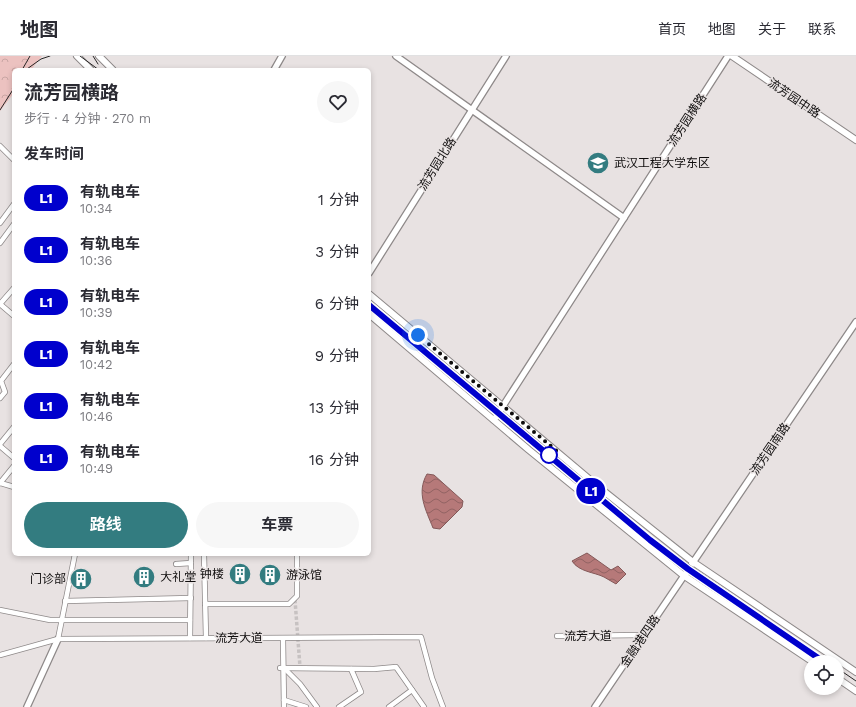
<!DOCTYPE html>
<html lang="zh">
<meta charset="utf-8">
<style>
:root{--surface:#fff;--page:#f7f7f7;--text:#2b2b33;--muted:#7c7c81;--line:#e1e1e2;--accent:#337c80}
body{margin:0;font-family:"Work Sans","Noto Sans SC",sans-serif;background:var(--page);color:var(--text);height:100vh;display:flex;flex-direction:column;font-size:15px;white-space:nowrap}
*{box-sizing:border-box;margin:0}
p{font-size:13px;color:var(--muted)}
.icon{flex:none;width:22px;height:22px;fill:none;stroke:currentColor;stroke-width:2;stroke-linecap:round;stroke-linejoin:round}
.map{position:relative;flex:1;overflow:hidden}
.panel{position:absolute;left:12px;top:12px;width:359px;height:488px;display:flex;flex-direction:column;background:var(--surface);border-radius:6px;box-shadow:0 2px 6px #0003}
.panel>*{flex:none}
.badge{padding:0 8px;border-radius:13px;font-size:14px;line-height:26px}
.fabs{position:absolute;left:804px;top:599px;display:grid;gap:8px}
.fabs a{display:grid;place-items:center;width:40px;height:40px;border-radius:50%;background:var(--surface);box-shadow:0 2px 6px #0003;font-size:20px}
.you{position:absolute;width:20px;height:20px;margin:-10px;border:3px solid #fff;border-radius:50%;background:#1a73e8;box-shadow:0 0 0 6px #1a73e833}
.map>.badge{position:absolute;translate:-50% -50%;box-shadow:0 0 0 2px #fff}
h2{padding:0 12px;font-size:15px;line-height:36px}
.round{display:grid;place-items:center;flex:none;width:42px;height:42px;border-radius:21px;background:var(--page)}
.head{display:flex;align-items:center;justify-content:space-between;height:68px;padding:0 12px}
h1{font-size:19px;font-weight:700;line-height:30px}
.primary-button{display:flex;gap:8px;margin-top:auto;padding:8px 12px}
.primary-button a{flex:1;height:46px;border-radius:24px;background:var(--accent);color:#fff;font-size:16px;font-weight:700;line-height:46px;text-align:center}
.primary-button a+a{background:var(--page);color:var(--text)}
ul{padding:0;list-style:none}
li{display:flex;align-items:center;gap:12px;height:52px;padding:0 12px}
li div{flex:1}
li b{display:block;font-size:15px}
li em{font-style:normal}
li .badge{min-width:44px;font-weight:700;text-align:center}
header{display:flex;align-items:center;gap:24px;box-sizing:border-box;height:56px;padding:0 20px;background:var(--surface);border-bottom:1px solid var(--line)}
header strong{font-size:19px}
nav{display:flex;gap:22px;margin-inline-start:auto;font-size:14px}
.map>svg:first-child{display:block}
.park{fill:url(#park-crowns)}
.water{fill:url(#water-waves);stroke:#845959}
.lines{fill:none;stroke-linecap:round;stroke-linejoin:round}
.pedestrian-tunnel{stroke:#c7c2c2;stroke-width:3.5;stroke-dasharray:3.5 2;stroke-linecap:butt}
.minor-casing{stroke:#8e8989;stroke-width:6}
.tertiary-casing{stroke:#8e8989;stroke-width:8}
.secondary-casing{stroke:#8e8989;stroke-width:8}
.minor{stroke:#fff;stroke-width:4.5}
.tertiary{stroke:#fff;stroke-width:5.5}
.secondary{stroke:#fff;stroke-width:6}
.tram{stroke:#282626;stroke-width:1}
.line-casing{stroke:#fff;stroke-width:9}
.line{stroke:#0000cd;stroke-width:6}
.walk{stroke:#0f0d0d;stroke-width:4;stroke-dasharray:0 7.2}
.stop-dot{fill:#fff;stroke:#0000cd;stroke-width:2}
.labels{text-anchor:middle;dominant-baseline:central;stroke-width:3;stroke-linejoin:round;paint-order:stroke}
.street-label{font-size:12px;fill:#0f0d0d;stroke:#e8e2e2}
.poi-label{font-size:12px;fill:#0f0d0d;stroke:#e8e2e2;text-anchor:start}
</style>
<header>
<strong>地图</strong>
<nav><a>首页</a><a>地图</a><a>关于</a><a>联系</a></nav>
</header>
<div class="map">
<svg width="856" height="651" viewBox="0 0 856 651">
<defs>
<pattern id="park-crowns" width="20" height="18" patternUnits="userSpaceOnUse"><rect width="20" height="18" fill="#ecc2c0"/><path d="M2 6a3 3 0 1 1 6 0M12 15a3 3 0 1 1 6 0" fill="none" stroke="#c9a6a4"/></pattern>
<pattern id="water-waves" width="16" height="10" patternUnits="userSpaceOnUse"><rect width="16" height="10" fill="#b67979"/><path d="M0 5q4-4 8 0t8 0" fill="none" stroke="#926262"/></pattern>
</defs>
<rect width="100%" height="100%" fill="#e8e2e2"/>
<polygon class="park" points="0,0 42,0 31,14 14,14 14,37 0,55"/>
<g class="water">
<path d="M427 418 434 419 463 445 462 451 440 473 433 472C426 454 416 437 427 418Z"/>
<path d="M587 497 611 514 618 510 626 518 616 528C612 526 608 523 604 521 594 516 579 516 572 505Z"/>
</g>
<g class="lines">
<polyline class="pedestrian-tunnel" points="295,544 300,611"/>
<g class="minor-casing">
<g id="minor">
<polyline points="0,90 14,104"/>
<polyline points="0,167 14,148"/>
<polyline points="0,187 14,168"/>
<polyline points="0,248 14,232"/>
<polyline points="0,248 14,260"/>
<polyline points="0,342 5,336 1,325 14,308"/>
<polyline points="0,388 14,371"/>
<polyline points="0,390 14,402"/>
<polyline points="0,427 14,410"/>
<polyline points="0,427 14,431"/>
<polyline points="204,498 206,582"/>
<polyline points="176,508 191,507"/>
<polyline points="65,545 191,542"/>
<polyline points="205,548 289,548 297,540 297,498"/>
<polyline points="0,554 50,564 190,564"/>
<polyline points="557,580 644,579"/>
<polyline points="190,582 191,498"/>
<polyline points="58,583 75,498"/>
<polyline points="283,583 284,651"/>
<polyline points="0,599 58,583 421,581 432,622 443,651"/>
<polyline points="280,612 374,613 396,611 424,651"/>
<polyline points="284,612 300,628 317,651"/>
<polyline points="284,644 306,651"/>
<polyline points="339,651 361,636 351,613"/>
<polyline points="389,651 412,634"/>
</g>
</g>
<g class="tertiary-casing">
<g id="tertiary">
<polyline points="396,0 624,162"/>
<polyline points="274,14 282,0"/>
<polyline points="369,217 506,0"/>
<polyline points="494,364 728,0"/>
<polyline points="27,651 58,583"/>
<polyline points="595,651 856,266"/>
</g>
</g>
<g class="secondary-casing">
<g id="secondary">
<polyline points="77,0 91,14"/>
<polyline points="99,0 113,14"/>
<polyline points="732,0 856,84"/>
<polyline points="369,238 601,433 693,506 856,616"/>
<polyline points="369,258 529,394 683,519 813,606"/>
<polyline points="837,622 856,635"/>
</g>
</g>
<use href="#minor" class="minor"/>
<use href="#tertiary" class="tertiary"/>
<use href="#secondary" class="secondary"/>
<g class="tram">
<polyline points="80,0 99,14"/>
<polyline points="93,0 98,8"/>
<polyline points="27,13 41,3 50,0"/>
<polyline points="22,14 30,0"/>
<polyline points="0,54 14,32"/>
<polyline points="369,246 651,482 828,606"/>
<polyline points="837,612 856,625"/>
</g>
</g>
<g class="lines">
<g class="line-casing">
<polyline id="line" points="369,249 650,484 688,513 824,606"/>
</g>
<use href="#line" class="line"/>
<polyline class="walk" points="418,279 558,396 549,399"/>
</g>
<defs>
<g id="university-disc" transform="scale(1.15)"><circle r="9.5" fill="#337c80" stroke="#e8e2e2"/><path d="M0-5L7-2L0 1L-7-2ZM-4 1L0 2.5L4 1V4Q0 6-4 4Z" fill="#fff"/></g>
<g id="building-disc" transform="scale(1.15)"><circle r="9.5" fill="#337c80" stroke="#e8e2e2"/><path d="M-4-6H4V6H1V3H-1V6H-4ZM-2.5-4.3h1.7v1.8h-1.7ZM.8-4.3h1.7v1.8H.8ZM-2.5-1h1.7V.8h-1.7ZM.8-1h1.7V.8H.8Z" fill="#fff"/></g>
</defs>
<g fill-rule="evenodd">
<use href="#university-disc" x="598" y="107"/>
<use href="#building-disc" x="240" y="518"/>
<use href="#building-disc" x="270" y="519"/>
<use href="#building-disc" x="144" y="521"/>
<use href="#building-disc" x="81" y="523"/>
</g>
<circle class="stop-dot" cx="549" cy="399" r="8"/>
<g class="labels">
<g class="street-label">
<text transform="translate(794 42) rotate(34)">流芳园中路</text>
<text transform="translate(687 64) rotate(-57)">流芳园横路</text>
<text transform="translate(437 108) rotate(-58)">流芳园北路</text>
<text transform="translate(770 393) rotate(-56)">流芳园南路</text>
<text x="588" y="580">流芳大道</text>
<text x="239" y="582">流芳大道</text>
<text transform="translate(640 585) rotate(-56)">金融港四路</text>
</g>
<g class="poi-label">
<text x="614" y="107">武汉工程大学东区</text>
<text x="224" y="518" text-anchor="end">钟楼</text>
<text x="286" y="519">游泳馆</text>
<text x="160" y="521">大礼堂</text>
<text x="66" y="523" text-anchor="end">门诊部</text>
</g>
</g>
</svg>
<div class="fabs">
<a><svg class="icon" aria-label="locate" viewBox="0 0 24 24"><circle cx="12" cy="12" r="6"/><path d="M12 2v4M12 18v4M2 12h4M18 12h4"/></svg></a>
</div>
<div class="you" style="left:418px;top:279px"></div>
<b class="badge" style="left:591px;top:435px;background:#0000cd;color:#fff">L1</b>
<section class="panel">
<div class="head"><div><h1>流芳园横路</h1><p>步行 · 4 分钟 · 270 m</p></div><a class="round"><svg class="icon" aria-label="heart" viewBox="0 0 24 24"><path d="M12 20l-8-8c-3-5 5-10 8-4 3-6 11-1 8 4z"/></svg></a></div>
<h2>发车时间</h2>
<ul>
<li><span class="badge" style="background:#0000cd;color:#fff">L1</span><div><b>有轨电车</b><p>10:34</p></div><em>1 分钟</em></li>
<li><span class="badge" style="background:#0000cd;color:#fff">L1</span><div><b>有轨电车</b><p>10:36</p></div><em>3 分钟</em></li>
<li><span class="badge" style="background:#0000cd;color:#fff">L1</span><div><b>有轨电车</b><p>10:39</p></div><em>6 分钟</em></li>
<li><span class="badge" style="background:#0000cd;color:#fff">L1</span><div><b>有轨电车</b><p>10:42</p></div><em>9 分钟</em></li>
<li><span class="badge" style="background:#0000cd;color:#fff">L1</span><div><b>有轨电车</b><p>10:46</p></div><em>13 分钟</em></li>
<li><span class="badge" style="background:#0000cd;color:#fff">L1</span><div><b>有轨电车</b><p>10:49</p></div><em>16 分钟</em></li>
</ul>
<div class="primary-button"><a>路线</a><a>车票</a></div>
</section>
</div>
